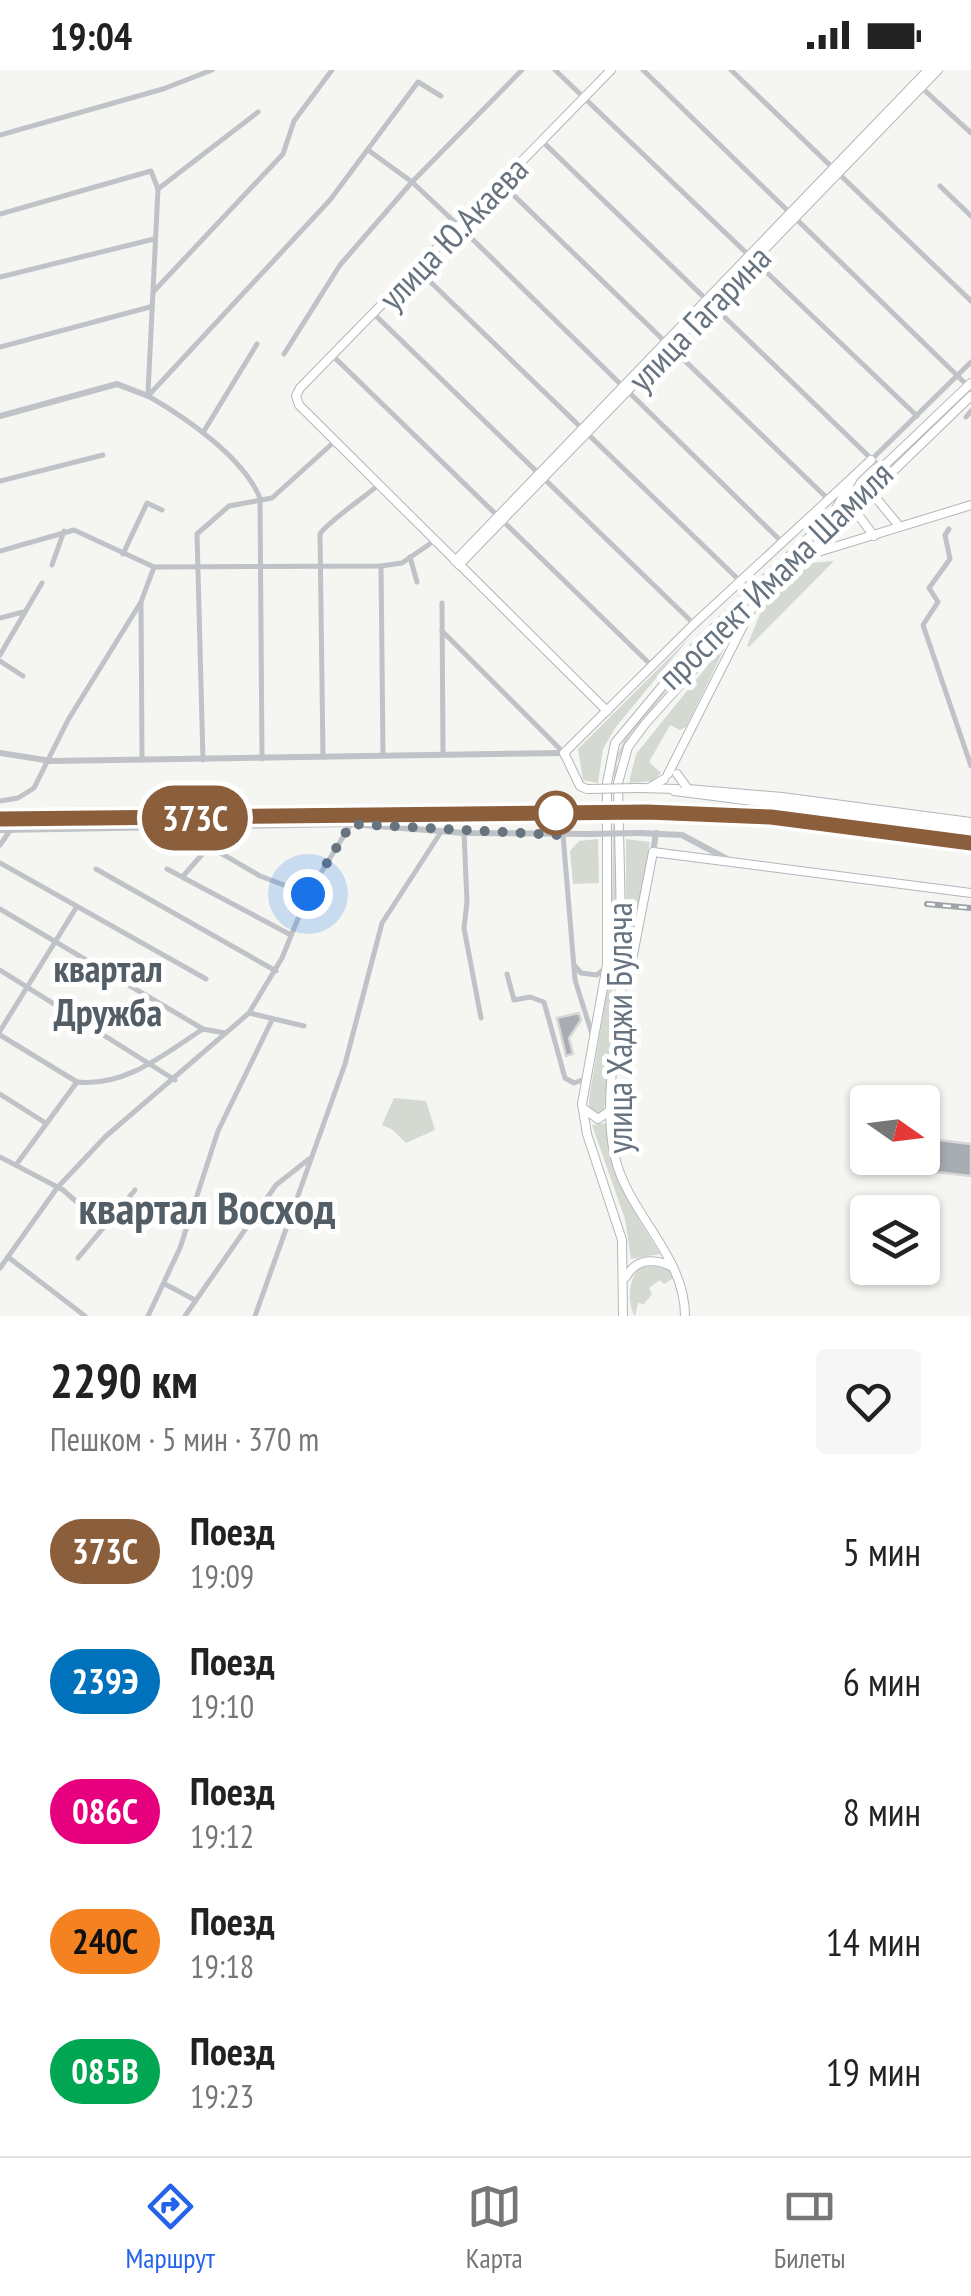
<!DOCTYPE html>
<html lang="ru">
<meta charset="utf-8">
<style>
:root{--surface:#fff;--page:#f6f6f6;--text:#222;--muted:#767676;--line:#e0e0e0;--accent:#2563eb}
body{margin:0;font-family:"PT Sans Narrow",sans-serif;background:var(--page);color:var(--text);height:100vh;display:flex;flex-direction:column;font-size:38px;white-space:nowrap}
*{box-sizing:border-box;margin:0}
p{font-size:32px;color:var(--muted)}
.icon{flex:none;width:55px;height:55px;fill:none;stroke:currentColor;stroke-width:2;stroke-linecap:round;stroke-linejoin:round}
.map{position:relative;height:1246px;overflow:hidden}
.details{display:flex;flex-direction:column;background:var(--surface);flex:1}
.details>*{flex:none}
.badge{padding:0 20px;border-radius:32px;font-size:35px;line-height:65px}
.needle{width:65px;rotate:104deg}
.controls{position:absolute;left:850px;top:1015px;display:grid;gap:20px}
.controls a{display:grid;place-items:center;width:90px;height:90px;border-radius:10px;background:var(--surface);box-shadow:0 2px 8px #0004;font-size:50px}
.you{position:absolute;width:50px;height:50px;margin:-25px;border:8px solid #fff;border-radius:50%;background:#1a73e8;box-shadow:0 0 0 15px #1a73e833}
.map>.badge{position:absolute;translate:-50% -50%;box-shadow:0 0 0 5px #fff}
.round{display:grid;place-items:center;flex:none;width:105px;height:105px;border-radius:10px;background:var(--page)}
.headline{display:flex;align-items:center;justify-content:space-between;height:170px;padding:0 50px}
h1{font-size:48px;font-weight:700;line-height:75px}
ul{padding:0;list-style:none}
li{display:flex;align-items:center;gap:30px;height:130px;padding:0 50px}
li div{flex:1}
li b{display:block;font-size:38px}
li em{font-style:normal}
li .badge{min-width:110px;font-weight:700;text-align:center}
.status{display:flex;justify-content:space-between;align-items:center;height:70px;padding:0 50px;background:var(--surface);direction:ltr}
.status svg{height:28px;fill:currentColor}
.tab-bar{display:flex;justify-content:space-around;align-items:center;height:140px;border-top:2px solid var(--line);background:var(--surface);font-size:28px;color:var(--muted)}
.tab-bar a{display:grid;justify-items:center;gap:5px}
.tab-bar .active{color:var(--accent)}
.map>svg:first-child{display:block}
.green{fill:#d4dad2}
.building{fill:#a7adb2;stroke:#d7d7d5;stroke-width:2.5}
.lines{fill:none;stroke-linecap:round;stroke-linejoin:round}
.secondary-casing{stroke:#b2b6ba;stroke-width:10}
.primary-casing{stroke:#b3b6ba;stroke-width:10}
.minor{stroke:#bfc2c6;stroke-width:5}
.tertiary{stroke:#bfc2c6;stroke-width:6}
.secondary{stroke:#fff;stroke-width:8}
.primary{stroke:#fff;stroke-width:8}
.rail-casing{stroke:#9fa4a9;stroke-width:6}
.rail{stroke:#fff;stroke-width:2.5;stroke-dasharray:8;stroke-linecap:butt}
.secondary-bridge-casing{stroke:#b2b6ba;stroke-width:10;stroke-linecap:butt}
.tertiary-bridge{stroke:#bfc2c6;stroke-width:6}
.secondary-bridge{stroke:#fff;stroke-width:8}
.line-casing{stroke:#fff;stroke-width:22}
.line{stroke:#8b5e3c;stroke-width:15}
.walk{stroke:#677480;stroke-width:10;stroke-dasharray:0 18}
.stop-dot{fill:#fff;stroke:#8b5e3c;stroke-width:5}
.labels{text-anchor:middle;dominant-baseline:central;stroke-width:10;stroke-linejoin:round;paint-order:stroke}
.street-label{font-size:35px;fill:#677480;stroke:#fff}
.neighbourhood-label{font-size:38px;font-weight:bold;fill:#545e66;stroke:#fff}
.district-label{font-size:45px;font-weight:bold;fill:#545e66;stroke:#fff}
</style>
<div class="status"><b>19:04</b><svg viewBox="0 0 49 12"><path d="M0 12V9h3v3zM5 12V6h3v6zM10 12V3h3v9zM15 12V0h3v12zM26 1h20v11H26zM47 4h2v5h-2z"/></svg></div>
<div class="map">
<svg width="971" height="1246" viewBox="0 0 971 1246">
<rect width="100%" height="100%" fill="#f5f5f2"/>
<g class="green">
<polygon points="834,491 749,577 747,576 762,539 811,493"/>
<polygon points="714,565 630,665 617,692 616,863 606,1023 604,1039 596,1045 589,1039 589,1029 611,898 614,692 627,664"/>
<polygon points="690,567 615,658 603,679 598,713 583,710 578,679"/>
<polygon points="729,569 686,657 680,660 670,655 649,692 661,703 653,711 629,713 636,684"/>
<polygon points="598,769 599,813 573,814 570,781 579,771"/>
<polygon points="626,769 650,772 631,873 626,873"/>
<polygon points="394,1028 426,1031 435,1060 406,1073 393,1060 382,1055"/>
<path d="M606 1053C607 1105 634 1141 660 1184L631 1189 625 1149 592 1055Z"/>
<path d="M655 1196 669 1200 674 1208 664 1214 660 1210 649 1218 652 1224 644 1234 638 1233 635 1246C627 1234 628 1208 640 1198Z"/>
</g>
<g class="building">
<polygon points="579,943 581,950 569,968 573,984 566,986 557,948"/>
<polygon points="922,1068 971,1074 971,1106 908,1099 909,1088 922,1088"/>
</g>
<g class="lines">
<g class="secondary-casing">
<g id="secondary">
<polyline points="871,422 900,457"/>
<polyline points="847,430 874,466"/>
<polyline points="836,439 854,406 871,390"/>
<polyline points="805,486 971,435"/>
<polyline points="455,491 928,0"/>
<polyline points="459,495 938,0"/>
<polyline points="607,641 299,335 296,326 300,318 611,0"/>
<polyline points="668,704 751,540"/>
<polyline points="677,704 688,719 782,727 971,752"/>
<polyline points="639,718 677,719"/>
<polyline points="649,718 664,709"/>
<polyline points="587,719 580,716 564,683 694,554 854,406"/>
<polyline points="674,721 971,759"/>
<polyline points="620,923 631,895 653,782 971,823"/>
</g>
</g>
<g class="primary-casing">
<g id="primary">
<polyline points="584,1039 598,1049 611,1040"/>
<path d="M626 1207C636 1188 655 1188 673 1197"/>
<polyline points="623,1246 622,1170 587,1064 582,1034 607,895 607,713 615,673 699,572 971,313"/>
<path d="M685 1246C685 1185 628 1144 615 1087 603 1037 616 978 619 927 623 856 619 784 618 713L628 677 645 654 733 556 971 326"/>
</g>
</g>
<g class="minor">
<polyline points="555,0 917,346"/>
<polyline points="643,0 968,316"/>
<polyline points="731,0 971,231"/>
<polyline points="922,18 971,63"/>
<polyline points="0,65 163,19 212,0"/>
<polyline points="542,71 882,399"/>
<polyline points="368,80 412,112 459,156 783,473"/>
<polyline points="501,113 829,430"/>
<polyline points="940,116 971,146"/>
<polyline points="0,144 151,101 158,119"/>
<polyline points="417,199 740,511"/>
<polyline points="0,207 154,169"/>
<polyline points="154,221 283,84 294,51 332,0"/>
<polyline points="374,244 694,554"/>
<polyline points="0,277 150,237"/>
<polyline points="284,284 340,195 412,112 522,0"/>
<polyline points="333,286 652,596"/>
<polyline points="148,323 158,119 258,42"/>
<polyline points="148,326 330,130 418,12 441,26"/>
<path d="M148 326C185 347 243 387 260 428L262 689"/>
<polyline points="966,347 971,341"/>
<polyline points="204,361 257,274"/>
<polyline points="871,390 971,292"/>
<polyline points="0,411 103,385"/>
<polyline points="949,459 945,465 950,489 929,518 938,532 923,555 971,696"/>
<polyline points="0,481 74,460 154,497 381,496 402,493 434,471"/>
<polyline points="123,484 147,433 162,440"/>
<polyline points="410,487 417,512"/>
<polyline points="52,495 64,461"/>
<polyline points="381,496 383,685"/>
<polyline points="141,533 142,690"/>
<polyline points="442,533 443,683"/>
<polyline points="0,548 23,542"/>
<polyline points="442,561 564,683"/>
<polyline points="0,585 42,513"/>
<polyline points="0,591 23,606"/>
<path d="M323 687 320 464C325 454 365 427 377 416"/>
<polyline points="203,690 197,464 229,436 272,428 334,372"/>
<polyline points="0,731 18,728 34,718 68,650 141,532 154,497"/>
<polyline points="464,763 467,832 464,858 481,948"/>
<polyline points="563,765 575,910 592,964"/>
<polyline points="0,775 11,759"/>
<polyline points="0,793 206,909"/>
<polyline points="96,799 276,901"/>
<polyline points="167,799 291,865"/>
<polyline points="184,805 206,780 212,778 260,806 308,824"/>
<polyline points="0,839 203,959"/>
<polyline points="575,896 581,903 597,905 607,896"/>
<polyline points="0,900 175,1010"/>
<polyline points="507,904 514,930 530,927 544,932 565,1008 574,1013 585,1009"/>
<polyline points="249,943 304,956"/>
<polyline points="0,961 76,838"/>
<polyline points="0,965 77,1012"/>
<polyline points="0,1024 44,1052"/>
<polyline points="0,1087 63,1120 103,1155"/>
<path d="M16 1095 77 1012C126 1017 164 984 203 959L225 963"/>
<polyline points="8,1187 85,1246"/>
<polyline points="78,1188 135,1120"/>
<polyline points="0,1198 57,1118 105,1067 249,943 282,888 308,824 351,754"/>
<polyline points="165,1214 193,1229"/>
<polyline points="148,1246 180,1178 218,1061 272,950"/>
<polyline points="185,1246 276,1115 309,1089"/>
<polyline points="255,1246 345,994 382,853 441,762"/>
</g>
<g class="tertiary">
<polyline points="0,346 117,314 148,326"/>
<polyline points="0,683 51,691 564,683"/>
<polyline points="0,760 351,754 464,763 588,764"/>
<polyline points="640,763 682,765 729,790"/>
<polyline points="653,782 656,763"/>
</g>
<use href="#secondary" class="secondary"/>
<use href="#primary" class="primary"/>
<g class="rail-casing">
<g id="rail">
<polyline points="0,749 647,742 771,747 971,773"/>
<polyline points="927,834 971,838"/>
</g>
</g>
<use href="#rail" class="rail"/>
<g class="secondary-bridge-casing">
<polyline id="secondary-bridge" points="587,719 639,718"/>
</g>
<polyline class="tertiary-bridge" points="588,764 640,763"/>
<use href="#secondary-bridge" class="secondary-bridge"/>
</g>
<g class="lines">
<g class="line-casing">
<polyline id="line" points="0,749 647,742 771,747 971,773"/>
</g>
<use href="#line" class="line"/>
<polyline class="walk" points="308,824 351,754 558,765 556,743"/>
</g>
<circle class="stop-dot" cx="556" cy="743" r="20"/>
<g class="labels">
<g class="street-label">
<text transform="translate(453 163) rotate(-46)">улица Ю.Акаева</text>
<text transform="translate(699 248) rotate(-46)">улица Гагарина</text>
<text transform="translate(775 505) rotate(-44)">проспект Имама Шамиля</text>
<text transform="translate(619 958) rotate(-90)">улица Хаджи Булача</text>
</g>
<g class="neighbourhood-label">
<text x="108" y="897">квартал<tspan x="108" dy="44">Дружба</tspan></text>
</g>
<g class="district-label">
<text x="207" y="1137">квартал Восход</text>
</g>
</g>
</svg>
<div class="controls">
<a><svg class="needle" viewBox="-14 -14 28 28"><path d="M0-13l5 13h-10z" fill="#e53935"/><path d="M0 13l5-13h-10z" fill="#767676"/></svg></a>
<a><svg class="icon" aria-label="layers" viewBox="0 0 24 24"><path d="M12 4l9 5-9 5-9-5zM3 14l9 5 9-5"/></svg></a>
</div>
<div class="you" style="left:308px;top:824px"></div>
<b class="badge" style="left:195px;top:748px;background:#8b5e3c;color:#fff">373C</b>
</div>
<section class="details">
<div class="headline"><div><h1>2290 км</h1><p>Пешком · 5 мин · 370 m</p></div><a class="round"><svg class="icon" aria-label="heart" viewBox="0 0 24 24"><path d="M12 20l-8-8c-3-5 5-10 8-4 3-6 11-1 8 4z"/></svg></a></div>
<ul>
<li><span class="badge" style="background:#8b5e3c;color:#fff">373C</span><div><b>Поезд</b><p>19:09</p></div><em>5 мин</em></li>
<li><span class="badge" style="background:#0072bc;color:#fff">239Э</span><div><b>Поезд</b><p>19:10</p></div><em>6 мин</em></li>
<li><span class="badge" style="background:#e6007e;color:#fff">086С</span><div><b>Поезд</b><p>19:12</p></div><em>8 мин</em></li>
<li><span class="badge" style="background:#f58220;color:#111">240С</span><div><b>Поезд</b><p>19:18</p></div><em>14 мин</em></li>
<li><span class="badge" style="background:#00a651;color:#fff">085В</span><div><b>Поезд</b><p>19:23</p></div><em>19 мин</em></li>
</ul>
</section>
<nav class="tab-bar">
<a class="active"><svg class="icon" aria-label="directions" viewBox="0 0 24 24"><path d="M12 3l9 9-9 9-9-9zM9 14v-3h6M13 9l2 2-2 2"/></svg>Маршрут</a>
<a><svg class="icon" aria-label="map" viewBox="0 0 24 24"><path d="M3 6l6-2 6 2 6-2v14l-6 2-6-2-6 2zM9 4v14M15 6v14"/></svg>Карта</a>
<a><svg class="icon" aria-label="tickets" viewBox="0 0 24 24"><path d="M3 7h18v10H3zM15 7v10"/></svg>Билеты</a>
</nav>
